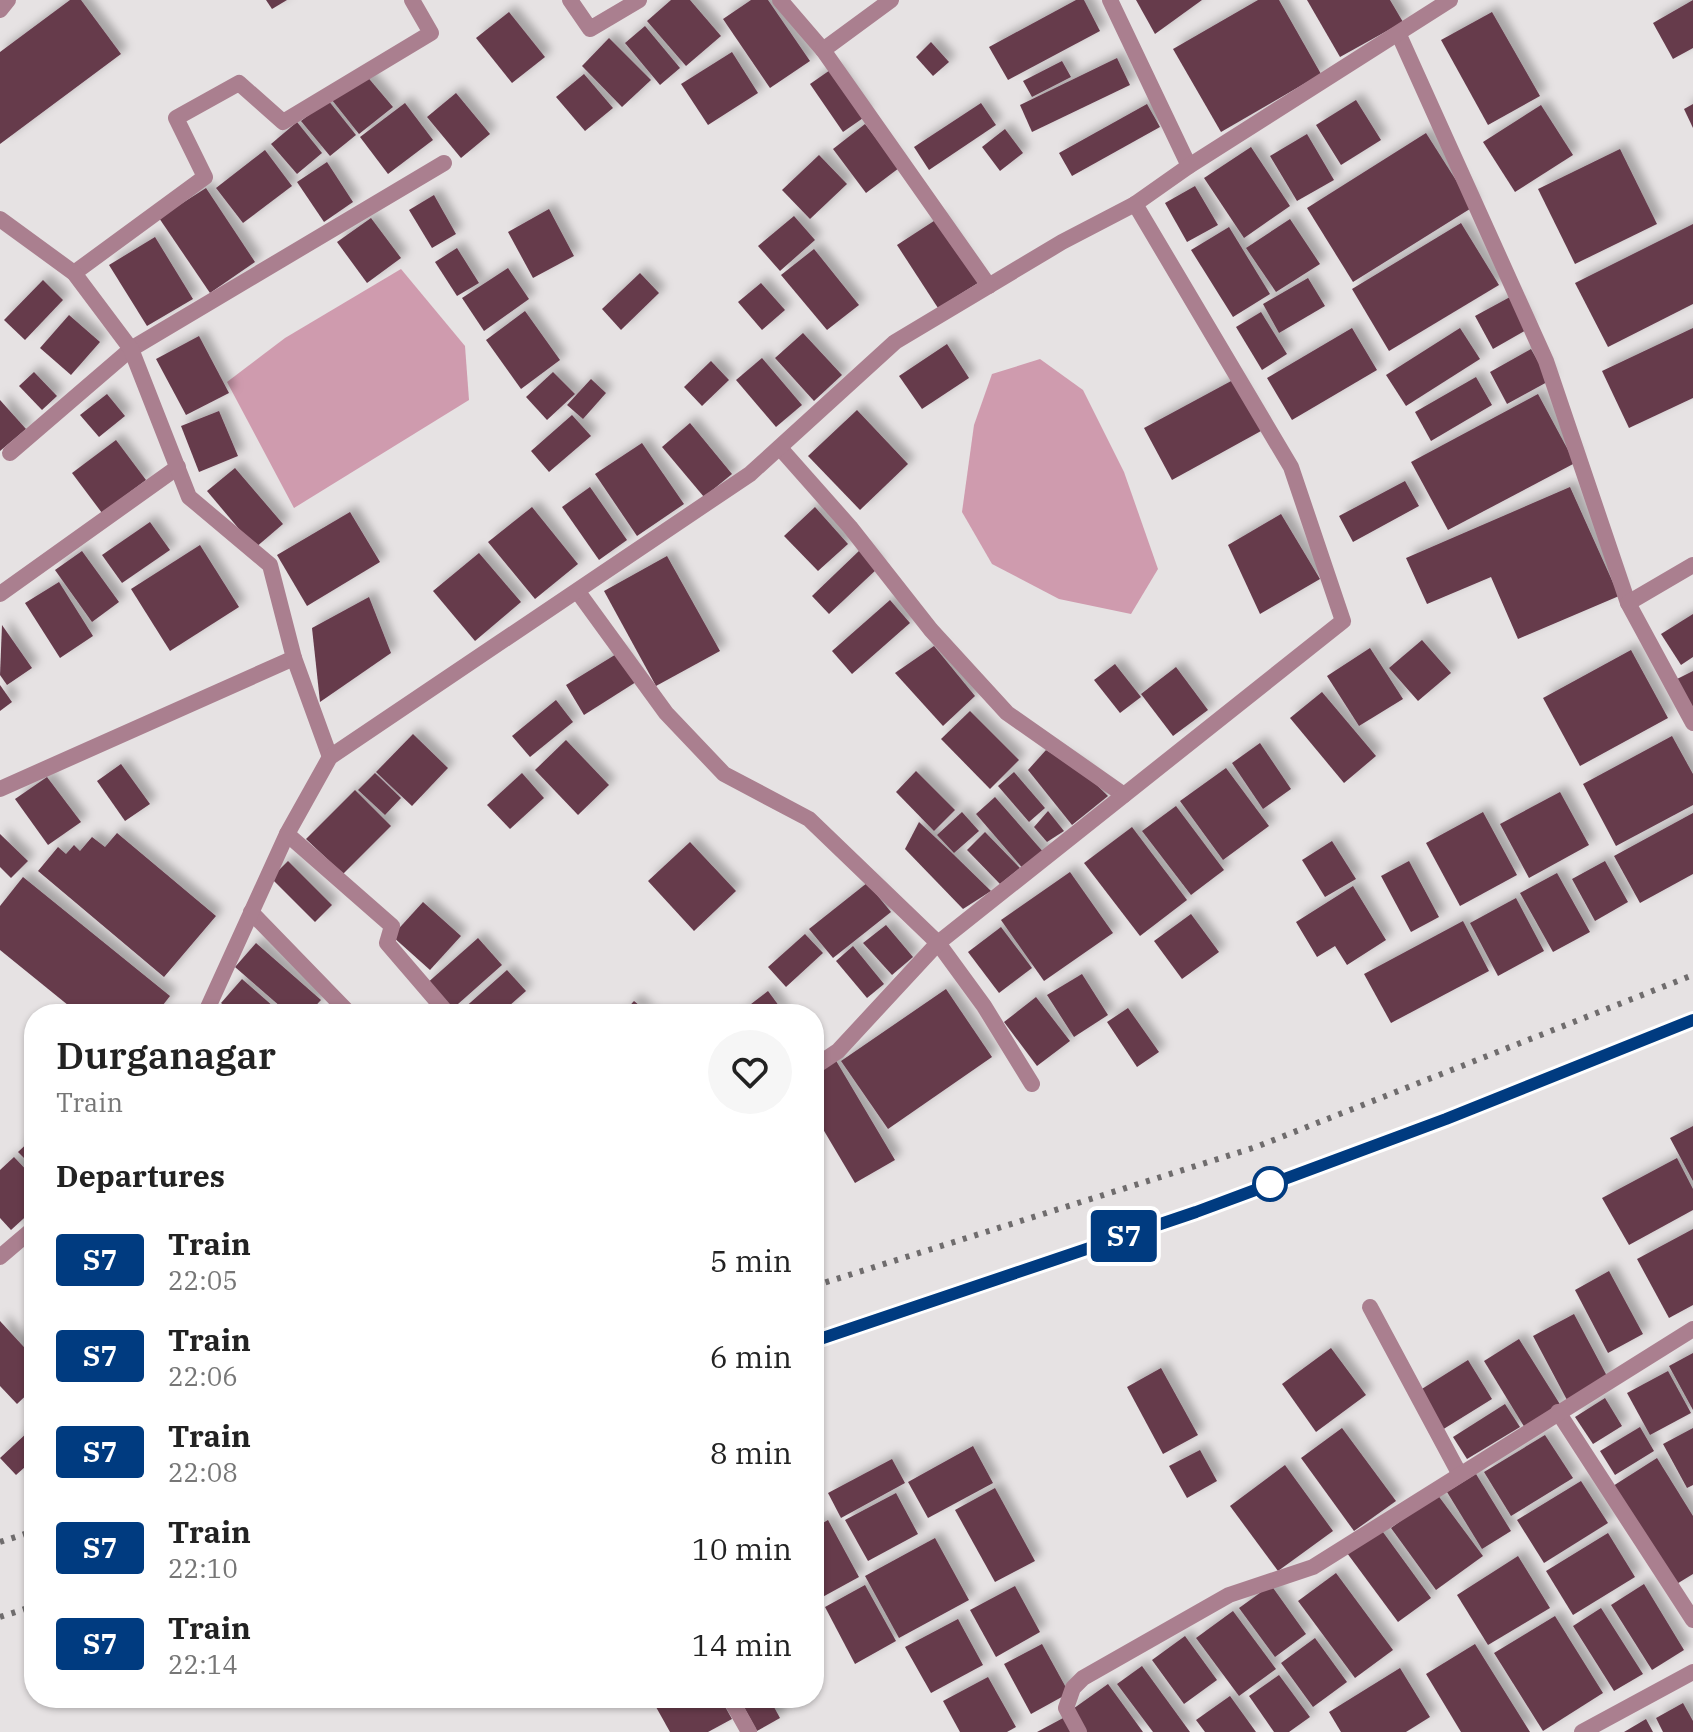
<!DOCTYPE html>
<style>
:root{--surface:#fff;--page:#f6f6f6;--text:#222;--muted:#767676}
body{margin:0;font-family:"IBM Plex Serif",serif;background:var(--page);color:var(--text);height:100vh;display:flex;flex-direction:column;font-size:30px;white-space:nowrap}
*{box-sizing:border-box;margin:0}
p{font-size:26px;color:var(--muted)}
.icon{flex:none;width:44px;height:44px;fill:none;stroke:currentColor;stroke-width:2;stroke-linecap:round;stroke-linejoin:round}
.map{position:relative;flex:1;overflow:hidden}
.details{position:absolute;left:24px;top:1004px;width:800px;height:704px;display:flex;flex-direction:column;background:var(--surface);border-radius:32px;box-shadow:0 2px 6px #0004}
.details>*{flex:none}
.badge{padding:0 16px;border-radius:6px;font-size:28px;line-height:52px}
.map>.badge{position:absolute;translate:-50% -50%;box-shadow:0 0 0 4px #fff}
h2{padding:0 32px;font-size:30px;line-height:72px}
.round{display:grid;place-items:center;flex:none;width:84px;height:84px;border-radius:42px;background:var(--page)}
.headline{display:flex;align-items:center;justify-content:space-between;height:136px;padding:0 32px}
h1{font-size:38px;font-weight:600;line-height:60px}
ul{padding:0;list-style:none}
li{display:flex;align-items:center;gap:24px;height:96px;padding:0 32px}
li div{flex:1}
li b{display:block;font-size:30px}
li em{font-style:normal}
li .badge{min-width:88px;font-weight:700;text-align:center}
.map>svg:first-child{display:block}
.water{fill:#cf9bae}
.building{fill:#663a4c;filter:url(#shadow)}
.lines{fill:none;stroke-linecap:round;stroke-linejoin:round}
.minor{stroke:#aa7f8f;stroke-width:16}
.tertiary{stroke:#aa7f8f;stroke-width:16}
.rail{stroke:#6f6c6d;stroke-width:6;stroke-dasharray:4 8;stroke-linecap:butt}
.line-casing{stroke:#fff;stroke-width:18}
.line{stroke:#003b80;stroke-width:12}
.stop-dot{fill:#fff;stroke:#003b80;stroke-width:4}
</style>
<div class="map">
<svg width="1693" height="1732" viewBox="0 0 1693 1732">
<defs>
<filter id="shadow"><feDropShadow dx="7" dy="-7" stdDeviation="4" flood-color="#0004"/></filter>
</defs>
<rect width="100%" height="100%" fill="#e6e2e3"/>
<g class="water">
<polygon points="401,269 465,346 469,400 294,508 227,382 285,338"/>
<polygon points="1040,359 1083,390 1124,472 1158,569 1131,614 1059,599 992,564 962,512 974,425 992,374"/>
</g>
<g class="building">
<polygon points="70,0 81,0 121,54 0,144 0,52"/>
<polygon points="266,0 287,0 272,9"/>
<polygon points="671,0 690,0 721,36 686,66 647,21"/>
<polygon points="751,0 768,0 810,61 770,88 723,19"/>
<polygon points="1076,0 1084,0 1100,31 1008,80 989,47"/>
<polygon points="1136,0 1202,0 1155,34"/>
<polygon points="1258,0 1279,0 1321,74 1221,132 1173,49"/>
<polygon points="1307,0 1390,0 1403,22 1340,57"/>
<polygon points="1693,0 1693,48 1673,59 1653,23"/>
<polygon points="509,12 545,57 512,83 476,38"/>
<polygon points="1492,12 1540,96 1488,125 1441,40"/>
<polygon points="645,26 680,68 660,85 625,43"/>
<polygon points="609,38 651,80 622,107 582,66"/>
<polygon points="931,42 949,62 933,76 916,57"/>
<polygon points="732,52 758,93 708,125 681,84"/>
<polygon points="1117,58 1130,85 1032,132 1020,105"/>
<polygon points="1062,61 1071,77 1032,97 1023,81"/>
<polygon points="833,68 866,116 843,132 810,84"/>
<polygon points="365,74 393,107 359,134 332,100"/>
<polygon points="584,74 613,108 585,131 556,97"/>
<polygon points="456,93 490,134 461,158 427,117"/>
<polygon points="328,100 356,135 330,156 301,121"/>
<polygon points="1356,100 1381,140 1341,165 1316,125"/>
<polygon points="405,103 433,140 388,174 360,137"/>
<polygon points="981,103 996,125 929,170 914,147"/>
<polygon points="1147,104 1160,127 1072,176 1059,153"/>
<polygon points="1693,104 1693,128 1684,109"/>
<polygon points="1541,105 1573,155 1515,192 1483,142"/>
<polygon points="297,122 322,153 297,174 271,144"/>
<polygon points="865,124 899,168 866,193 833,149"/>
<polygon points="1005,129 1023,153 1000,171 982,147"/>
<polygon points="1426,133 1473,207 1353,282 1307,208"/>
<polygon points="1307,134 1334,180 1297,201 1270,156"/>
<polygon points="1251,147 1290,206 1244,238 1204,178"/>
<polygon points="1620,149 1657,224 1575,264 1538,189"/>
<polygon points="265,150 292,186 243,223 216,188"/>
<polygon points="819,155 847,184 810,219 782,190"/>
<polygon points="327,162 353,202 324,222 297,182"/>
<polygon points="1195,186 1218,225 1187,242 1165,203"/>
<polygon points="206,188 255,262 210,293 159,218"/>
<polygon points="434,195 456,234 432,248 409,210"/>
<polygon points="549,209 574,256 533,278 508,232"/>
<polygon points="794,216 815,240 780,271 758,246"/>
<polygon points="371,218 401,258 367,283 337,242"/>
<polygon points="937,219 978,283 938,308 897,245"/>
<polygon points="1290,219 1320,264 1276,292 1246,248"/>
<polygon points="1461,223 1499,285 1389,351 1352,289"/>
<polygon points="1693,224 1693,304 1608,347 1575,283"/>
<polygon points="1229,227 1270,294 1233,317 1191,250"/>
<polygon points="155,237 193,299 147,326 109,265"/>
<polygon points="457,248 479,283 457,296 435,262"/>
<polygon points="814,249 859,305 827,330 781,275"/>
<polygon points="508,268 529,299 484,331 462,298"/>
<polygon points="640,273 659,293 621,330 602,309"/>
<polygon points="1308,278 1325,306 1279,333 1263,304"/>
<polygon points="43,280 63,300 25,340 4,320"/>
<polygon points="761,283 785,310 762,330 738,302"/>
<polygon points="1510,297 1528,329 1493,349 1475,316"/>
<polygon points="525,311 560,360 521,389 486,340"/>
<polygon points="1261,312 1287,354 1262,370 1236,327"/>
<polygon points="69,315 100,342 71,375 40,348"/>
<polygon points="1352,328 1377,370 1292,420 1267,378"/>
<polygon points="1460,328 1480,359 1406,406 1386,375"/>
<polygon points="1693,328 1693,398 1629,428 1602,371"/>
<polygon points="803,333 842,375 814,401 775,358"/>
<polygon points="199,336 229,393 186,415 156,359"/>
<polygon points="947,344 969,378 922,409 899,376"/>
<polygon points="1531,349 1549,381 1507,404 1490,372"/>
<polygon points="762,358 802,405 776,427 736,380"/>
<polygon points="711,361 729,380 702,406 684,387"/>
<polygon points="34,372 57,396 42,410 19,386"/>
<polygon points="553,372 575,394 547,420 526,397"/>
<polygon points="1476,377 1492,405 1431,441 1415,412"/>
<polygon points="591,379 606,393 583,419 567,405"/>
<polygon points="1233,380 1261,431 1172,480 1144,428"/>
<polygon points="107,394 125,416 99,437 80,415"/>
<polygon points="1538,394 1575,463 1448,530 1411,462"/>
<polygon points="0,400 26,429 0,451"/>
<polygon points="857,410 908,464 860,510 808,456"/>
<polygon points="219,411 238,456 199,472 181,426"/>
<polygon points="572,415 591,436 549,472 531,451"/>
<polygon points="690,423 732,474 704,497 662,447"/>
<polygon points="116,440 146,480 102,513 72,473"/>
<polygon points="642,443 684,504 637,536 595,474"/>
<polygon points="235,468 283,524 255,548 207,491"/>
<polygon points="1405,481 1419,506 1353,542 1339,516"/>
<polygon points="590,487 627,540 599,560 562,507"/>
<polygon points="1570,487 1619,596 1518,639 1491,577 1427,604 1406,558"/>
<polygon points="532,507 578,564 535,599 488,542"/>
<polygon points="815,507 848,544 818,571 784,536"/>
<polygon points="350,512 380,562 307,606 277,555"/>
<polygon points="1281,514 1320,579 1260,614 1228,545"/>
<polygon points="150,522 170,550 122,583 102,555"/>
<polygon points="200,545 239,607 170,651 131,589"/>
<polygon points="861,549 878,568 829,614 812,596"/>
<polygon points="82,551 119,602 92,622 55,570"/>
<polygon points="479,553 521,602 475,641 433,591"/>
<polygon points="667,556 720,651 656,686 604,591"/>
<polygon points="59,582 93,636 60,658 25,603"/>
<polygon points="369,597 391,653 320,702 312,628"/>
<polygon points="890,600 910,623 852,674 832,651"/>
<polygon points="1693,614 1693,657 1681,665 1661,634"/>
<polygon points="2,625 32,668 7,685 0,675"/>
<polygon points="1422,640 1451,673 1418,701 1389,668"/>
<polygon points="934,646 975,696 943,726 895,673"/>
<polygon points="1370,648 1403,699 1359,726 1327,676"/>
<polygon points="1631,650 1668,718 1580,766 1543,698"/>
<polygon points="618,653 636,682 584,715 566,685"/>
<polygon points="1115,664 1141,697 1120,713 1094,680"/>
<polygon points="1176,667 1208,710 1173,736 1141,694"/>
<polygon points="1693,671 1693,713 1677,679"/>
<polygon points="0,685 12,702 0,711"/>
<polygon points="1322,692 1376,756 1344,783 1290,718"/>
<polygon points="556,700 573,722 530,757 512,736"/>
<polygon points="970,711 1019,760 990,789 941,739"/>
<polygon points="413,734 448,768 412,806 376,772"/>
<polygon points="1672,736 1693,774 1693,805 1616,846 1583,784"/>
<polygon points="566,740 609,785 578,815 535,770"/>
<polygon points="1260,743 1291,789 1263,809 1232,763"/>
<polygon points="1046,750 1082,771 1108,796 1072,825 1028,770"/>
<polygon points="121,764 150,804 125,821 97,781"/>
<polygon points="1226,768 1269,826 1223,860 1180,801"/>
<polygon points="916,771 955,810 934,831 896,792"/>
<polygon points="1014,772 1045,808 1029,822 998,786"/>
<polygon points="375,773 401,798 385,815 358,790"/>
<polygon points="522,773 544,798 510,829 487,805"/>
<polygon points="47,777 81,822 48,845 15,799"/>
<polygon points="355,790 391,826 343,874 306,839"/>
<polygon points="1560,792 1589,845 1529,878 1500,824"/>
<polygon points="995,797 1045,854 1025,871 976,814"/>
<polygon points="1176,806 1224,870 1191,895 1142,831"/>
<polygon points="1048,811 1064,831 1047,842 1034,827"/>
<polygon points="962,812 979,831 954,853 937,835"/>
<polygon points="1483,812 1517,875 1460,906 1426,843"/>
<polygon points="1693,813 1693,874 1640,903 1614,856"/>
<polygon points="919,822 952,853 991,891 963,909 905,849"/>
<polygon points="1132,827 1187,900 1140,936 1084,863"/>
<polygon points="985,832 1020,868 1000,884 967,850"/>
<polygon points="117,833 216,916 164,977 38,871 58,847 66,854 74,845 80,851 92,837 105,847"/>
<polygon points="0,834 28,861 11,878 0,867"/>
<polygon points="1332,841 1356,879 1325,897 1302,860"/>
<polygon points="690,842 736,891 694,931 648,881"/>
<polygon points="288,861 332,905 315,922 271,878"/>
<polygon points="1409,861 1439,917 1411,932 1381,876"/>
<polygon points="1605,861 1628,902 1595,921 1572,879"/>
<polygon points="1070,872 1113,933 1044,981 1001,920"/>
<polygon points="1557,873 1590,932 1553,952 1520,893"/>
<polygon points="23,877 170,996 156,1014 79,1014 0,950 0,906"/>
<polygon points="867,883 891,912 833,958 809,929"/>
<polygon points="1353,886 1386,940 1347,965 1335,946 1317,957 1296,922"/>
<polygon points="1516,898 1544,951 1498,976 1470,923"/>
<polygon points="423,902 461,936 430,970 392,936"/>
<polygon points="1191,914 1219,952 1182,979 1154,941"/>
<polygon points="1463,921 1489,971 1391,1023 1364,974"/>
<polygon points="886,925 913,957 892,975 863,943"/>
<polygon points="1001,927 1032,968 999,993 968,952"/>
<polygon points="805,934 823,953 786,987 768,967"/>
<polygon points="478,938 502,965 449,1012 425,985"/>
<polygon points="256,943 321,1000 308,1014 289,1014 235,967"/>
<polygon points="853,946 884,984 867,998 836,961"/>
<polygon points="507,970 526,991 500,1014 466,1014 462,1010"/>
<polygon points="1082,974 1108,1015 1074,1037 1047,995"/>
<polygon points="242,979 282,1014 234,1014 221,1003"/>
<polygon points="946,989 992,1057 888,1129 841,1061"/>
<polygon points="768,991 785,1014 738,1014"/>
<polygon points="1036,997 1070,1041 1037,1066 1004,1022"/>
<polygon points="634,1001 650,1014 622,1014"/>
<polygon points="1128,1008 1159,1052 1137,1067 1107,1022"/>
<polygon points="835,1059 895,1160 855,1183 814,1114 814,1072"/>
<polygon points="1693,1126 1693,1181 1670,1138"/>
<polygon points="34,1137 34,1168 18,1152"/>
<polygon points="14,1157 34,1178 34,1209 11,1230 0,1218 0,1170"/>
<polygon points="1677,1158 1693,1189 1693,1210 1629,1245 1602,1198"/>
<polygon points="1693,1229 1693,1305 1669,1318 1637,1259"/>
<polygon points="1609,1271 1643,1334 1608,1353 1575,1290"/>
<polygon points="1574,1314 1608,1378 1567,1400 1533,1336"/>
<polygon points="0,1321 34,1358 34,1388 17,1404 0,1386"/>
<polygon points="1519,1339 1561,1406 1525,1428 1484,1361"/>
<polygon points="1331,1348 1366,1395 1316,1432 1282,1384"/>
<polygon points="1693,1353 1693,1410 1669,1366"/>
<polygon points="1468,1360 1492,1399 1442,1430 1417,1392"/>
<polygon points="1161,1368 1198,1435 1163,1454 1127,1387"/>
<polygon points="1668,1371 1691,1413 1650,1435 1627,1393"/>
<polygon points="1605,1398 1622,1426 1593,1444 1575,1417"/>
<polygon points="1505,1404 1520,1427 1467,1459 1453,1437"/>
<polygon points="1640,1427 1654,1451 1615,1475 1600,1451"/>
<polygon points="1342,1428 1396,1501 1354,1531 1301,1458"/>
<polygon points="1693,1428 1693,1485 1687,1488 1663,1444"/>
<polygon points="29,1431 34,1436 34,1459 16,1475 0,1458"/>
<polygon points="1545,1435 1573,1478 1511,1516 1484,1472"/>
<polygon points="973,1446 993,1483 928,1518 908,1482"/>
<polygon points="1200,1450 1217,1481 1187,1498 1169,1466"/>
<polygon points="1657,1458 1693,1516 1693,1574 1675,1585 1613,1486"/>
<polygon points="892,1459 905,1483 841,1518 828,1493"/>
<polygon points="1285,1465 1333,1531 1278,1571 1230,1506"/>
<polygon points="1476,1474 1511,1531 1482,1549 1447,1492"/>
<polygon points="1581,1481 1608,1523 1544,1563 1517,1520"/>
<polygon points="995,1488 1035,1561 995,1582 955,1510"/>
<polygon points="896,1493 918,1534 868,1561 845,1520"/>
<polygon points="1437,1494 1483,1556 1436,1590 1391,1528"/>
<polygon points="828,1520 859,1577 817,1600 814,1593 814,1528"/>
<polygon points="1380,1528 1431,1598 1398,1622 1347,1553"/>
<polygon points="1608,1533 1635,1577 1573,1615 1546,1571"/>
<polygon points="935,1538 969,1600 899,1638 865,1576"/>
<polygon points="1518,1556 1550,1608 1488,1645 1457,1595"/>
<polygon points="1336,1573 1393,1650 1355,1678 1298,1601"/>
<polygon points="1644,1584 1684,1650 1652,1670 1611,1605"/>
<polygon points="865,1585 896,1641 855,1664 825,1607"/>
<polygon points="1271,1585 1306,1634 1275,1657 1239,1608"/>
<polygon points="1015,1586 1040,1632 996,1657 970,1610"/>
<polygon points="1601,1608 1643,1674 1614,1691 1573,1626"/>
<polygon points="1233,1611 1276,1669 1239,1696 1196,1638"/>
<polygon points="1555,1616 1603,1693 1543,1731 1494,1653"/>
<polygon points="958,1619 983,1665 931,1693 905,1647"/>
<polygon points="1185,1636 1217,1680 1184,1704 1152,1660"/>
<polygon points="1315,1638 1347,1682 1313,1707 1281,1663"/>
<polygon points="1042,1644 1069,1693 1031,1714 1004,1664"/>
<polygon points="1475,1644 1530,1732 1461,1732 1426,1674"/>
<polygon points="1142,1666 1190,1732 1153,1732 1117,1684"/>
<polygon points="1400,1668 1430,1717 1406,1732 1341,1732 1329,1712"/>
<polygon points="1279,1675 1310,1717 1289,1732 1274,1732 1249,1696"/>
<polygon points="988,1677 1016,1727 1007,1732 960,1732 943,1701"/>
<polygon points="1108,1684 1143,1732 1085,1732 1070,1711"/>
<polygon points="1230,1696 1256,1732 1205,1732 1196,1720"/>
<polygon points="651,1698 720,1698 732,1719 708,1732 670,1732"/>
<polygon points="739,1698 769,1698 780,1718 757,1731"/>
<polygon points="1683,1703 1693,1721 1693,1732 1663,1732 1656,1718"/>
<polygon points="1065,1717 1073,1732 1037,1732"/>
<polygon points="1646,1719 1653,1732 1624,1732"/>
</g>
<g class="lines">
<g class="minor">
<polyline points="570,0 590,29 639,0"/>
<polyline points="780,0 823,50"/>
<polyline points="891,0 823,50 989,286"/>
<polyline points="1110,0 1189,166"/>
<polyline points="0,10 8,0"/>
<polyline points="1399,35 1546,361 1628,603 1693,723"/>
<polyline points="74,273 205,177 176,118 239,83 283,122 431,33 412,0"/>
<polyline points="780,448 850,527 931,630 1007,713 1124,795"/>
<polyline points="10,453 131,349 444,163"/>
<polyline points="578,592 666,713 724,774 809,819 938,943 984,1006 1032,1084"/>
<polyline points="0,594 178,467"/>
<polyline points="1628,603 1693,565"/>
<polyline points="0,789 294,658"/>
<polyline points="287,834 392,926 387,943 448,1014"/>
<polyline points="251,912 350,1014"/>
<polyline points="814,1067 838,1051 938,943 1343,621 1291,467 1135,204"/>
<polyline points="1370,1307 1459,1473"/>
<polyline points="1558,1412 1693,1620"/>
<polyline points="730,1698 749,1732"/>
<polyline points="1079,1732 1066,1708 1073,1688 1083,1678 1229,1595 1313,1567 1693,1329"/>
<polyline points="1582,1732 1693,1672"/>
</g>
<g class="tertiary">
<polyline points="0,219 74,273 131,349 189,497 270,565 294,658 330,757"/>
<polyline points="205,1014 287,834 330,757 750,474 895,342 1062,242 1135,204 1189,166 1450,0"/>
<polyline points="0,1257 34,1228"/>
</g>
<g class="rail">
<polyline points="814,1286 1256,1147 1693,975"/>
<polyline points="814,1341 1196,1212 1446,1119 1693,1020"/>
<polyline points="0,1542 34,1531"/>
<polyline points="0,1617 34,1606"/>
</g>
</g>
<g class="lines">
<g class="line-casing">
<polyline id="line" points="814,1341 1196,1212 1446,1119 1693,1020"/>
</g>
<use href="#line" class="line"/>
</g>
<circle class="stop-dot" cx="1270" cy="1184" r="16"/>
</svg>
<b class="badge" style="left:1124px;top:1236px;background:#003b80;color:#fff">S7</b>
<section class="details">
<div class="headline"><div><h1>Durganagar</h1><p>Train</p></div><a class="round"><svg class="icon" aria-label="heart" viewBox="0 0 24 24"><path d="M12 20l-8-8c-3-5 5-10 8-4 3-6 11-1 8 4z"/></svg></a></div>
<h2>Departures</h2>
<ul>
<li><span class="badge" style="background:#003b80;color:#fff">S7</span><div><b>Train</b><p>22:05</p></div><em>5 min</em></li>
<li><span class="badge" style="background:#003b80;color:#fff">S7</span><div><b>Train</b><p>22:06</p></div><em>6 min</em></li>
<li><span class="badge" style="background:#003b80;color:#fff">S7</span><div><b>Train</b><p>22:08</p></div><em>8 min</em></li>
<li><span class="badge" style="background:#003b80;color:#fff">S7</span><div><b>Train</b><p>22:10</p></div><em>10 min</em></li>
<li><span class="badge" style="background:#003b80;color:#fff">S7</span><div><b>Train</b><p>22:14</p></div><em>14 min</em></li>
</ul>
</section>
</div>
